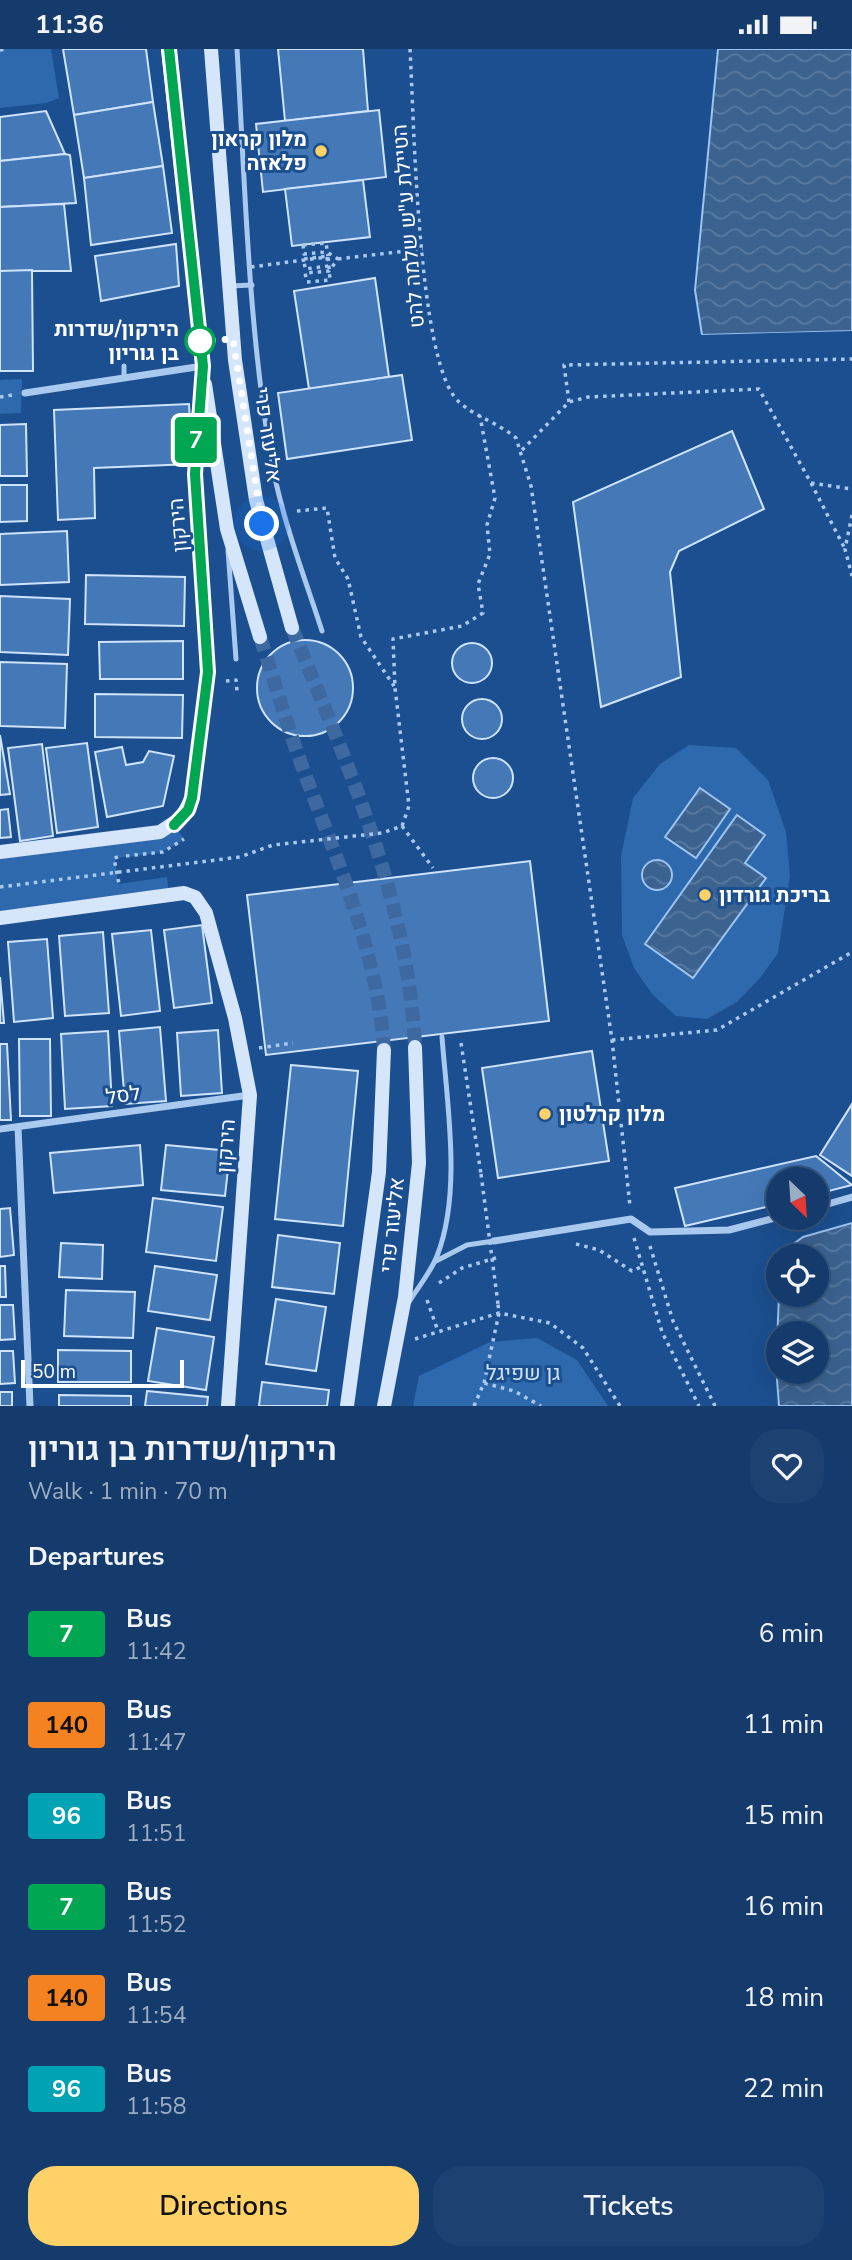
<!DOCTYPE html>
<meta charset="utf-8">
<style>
:root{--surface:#143b6b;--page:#1d4271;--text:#f1f3f6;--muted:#9dadc1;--line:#33557e;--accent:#ffd166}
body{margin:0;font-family:"Nunito Sans",Heebo,sans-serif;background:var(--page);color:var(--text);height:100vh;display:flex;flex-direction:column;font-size:26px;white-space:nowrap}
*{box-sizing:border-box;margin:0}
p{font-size:23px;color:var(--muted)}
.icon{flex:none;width:38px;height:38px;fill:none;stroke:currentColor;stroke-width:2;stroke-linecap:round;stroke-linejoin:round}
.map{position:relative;height:1357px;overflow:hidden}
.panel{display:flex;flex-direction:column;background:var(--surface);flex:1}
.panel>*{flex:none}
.badge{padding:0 14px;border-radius:5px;font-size:24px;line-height:46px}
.needle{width:46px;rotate:155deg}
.controls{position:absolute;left:766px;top:1118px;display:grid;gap:14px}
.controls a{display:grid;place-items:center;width:63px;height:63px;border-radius:50%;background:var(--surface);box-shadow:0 7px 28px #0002,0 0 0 2px var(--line);font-size:35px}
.scale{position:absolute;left:21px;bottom:18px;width:163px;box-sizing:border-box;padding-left:7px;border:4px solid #fff;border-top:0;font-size:19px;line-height:24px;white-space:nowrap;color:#fff;-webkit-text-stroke:5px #1b4f8f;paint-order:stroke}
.you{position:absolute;width:35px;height:35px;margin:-18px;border:5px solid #fff;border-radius:50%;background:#1a73e8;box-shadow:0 0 0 10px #1a73e833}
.map>.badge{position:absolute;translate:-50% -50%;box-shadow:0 0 0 4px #fff}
h2{padding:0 28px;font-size:26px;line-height:63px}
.round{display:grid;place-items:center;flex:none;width:74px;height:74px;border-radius:28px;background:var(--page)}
.headline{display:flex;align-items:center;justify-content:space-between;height:119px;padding:0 28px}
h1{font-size:33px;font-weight:600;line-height:52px}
.primary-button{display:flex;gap:14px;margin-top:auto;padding:14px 28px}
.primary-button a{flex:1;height:80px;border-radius:28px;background:var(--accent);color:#111;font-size:28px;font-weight:600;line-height:80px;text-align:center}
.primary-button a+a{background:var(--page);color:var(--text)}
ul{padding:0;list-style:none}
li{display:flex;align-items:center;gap:21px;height:91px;padding:0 28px}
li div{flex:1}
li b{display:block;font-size:26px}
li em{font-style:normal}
li .badge{min-width:77px;font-weight:700;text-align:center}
.status{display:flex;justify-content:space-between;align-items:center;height:49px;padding:0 35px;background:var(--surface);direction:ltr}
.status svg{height:19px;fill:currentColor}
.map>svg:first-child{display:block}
.green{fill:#2e69ad}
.water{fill:url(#water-waves);stroke:#9cc4f0;stroke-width:2;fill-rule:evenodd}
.pier{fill:#1b4f8f}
.building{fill:#4478b7;stroke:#cfe3fa;stroke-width:2}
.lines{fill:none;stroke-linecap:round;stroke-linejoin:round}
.secondary-tunnel{stroke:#3d69a0;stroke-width:14;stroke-dasharray:14 7;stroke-linecap:butt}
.path{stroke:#a9c9ee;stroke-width:3.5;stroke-dasharray:3.5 5;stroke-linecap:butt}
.lane{stroke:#a9c9ee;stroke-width:5}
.street{stroke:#a9c9ee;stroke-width:7}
.secondary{stroke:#d6e6fa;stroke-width:14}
.path-bridge{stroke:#a9c9ee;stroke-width:3.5;stroke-dasharray:3.5 5;stroke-linecap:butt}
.line-casing{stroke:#fff;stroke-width:16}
.line{stroke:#00a651;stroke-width:10}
.walk{stroke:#fff;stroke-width:7;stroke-dasharray:0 12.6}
.poi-dot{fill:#ffd166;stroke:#1b4f8f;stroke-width:2.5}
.stop-dot{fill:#fff;stroke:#00a651;stroke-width:3.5}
.labels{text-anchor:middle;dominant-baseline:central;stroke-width:6;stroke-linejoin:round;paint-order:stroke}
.poi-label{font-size:21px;font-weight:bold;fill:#fff;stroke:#1b4f8f;text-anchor:start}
.street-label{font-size:21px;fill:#fff;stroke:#1b4f8f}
.stop-label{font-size:21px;font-weight:bold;fill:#fff;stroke:#1b4f8f;text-anchor:end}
.park-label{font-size:21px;fill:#cfe3fa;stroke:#1b4f8f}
</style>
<div class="status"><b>11:36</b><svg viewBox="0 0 49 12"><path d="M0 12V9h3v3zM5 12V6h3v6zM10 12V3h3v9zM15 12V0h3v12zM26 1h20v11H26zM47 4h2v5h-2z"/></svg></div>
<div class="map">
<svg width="852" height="1357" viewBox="0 0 852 1357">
<defs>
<pattern id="water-waves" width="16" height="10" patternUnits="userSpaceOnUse" patternTransform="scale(1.75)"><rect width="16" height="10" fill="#3c6290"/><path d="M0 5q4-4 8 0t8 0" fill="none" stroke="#597aa1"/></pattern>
</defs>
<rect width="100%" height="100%" fill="#1b4f8f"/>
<g class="green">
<polygon points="0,0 51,0 59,49 46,54 0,59"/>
<polygon points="22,330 21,364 0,365 0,331"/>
<polygon points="689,696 736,699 768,731 786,783 790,827 778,904 760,929 737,953 707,970 676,967 652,945 634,919 622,886 621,807 633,749 660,715"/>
<path d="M174 776 184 790C164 807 139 806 115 809L118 835 167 828 169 845 0 870V805Z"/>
<polygon points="537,1289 577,1311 608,1357 413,1357 419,1327 490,1293"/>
</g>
<g class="water">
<polygon points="718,0 852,0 852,282 702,286 695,241"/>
<polygon points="700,739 730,760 696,809 665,788"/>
<polygon points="737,766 765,786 745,814 766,829 693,929 645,895"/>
<circle cx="657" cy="826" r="15"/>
<path d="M852 1174V1357H779L776 1317 779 1246H817V1208L783 1207 785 1201 803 1188ZM779 1284H817V1323H779Z"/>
</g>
<polygon class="pier" points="852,282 852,286 702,289 699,286"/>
<g class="building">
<polygon points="63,0 146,0 153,53 74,66"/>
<polygon points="278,0 363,0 368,62 285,72"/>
<polygon points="153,53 163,117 84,129 74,66"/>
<polygon points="379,61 386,128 263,143 256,75"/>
<polygon points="46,62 65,105 0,112 0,68"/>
<polygon points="65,105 70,106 76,154 0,158 0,112"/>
<polygon points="163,117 172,184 91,196 84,129"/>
<polygon points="363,131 370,188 292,197 285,140"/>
<polygon points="64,155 71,222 0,222 0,158"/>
<polygon points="176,195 179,237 101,252 95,207"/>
<polygon points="32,221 33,322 0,322 0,222"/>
<polygon points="375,229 389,328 309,340 294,242"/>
<polygon points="402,326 412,391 287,410 278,344"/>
<polygon points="189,355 192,415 94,419 95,469 58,471 54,361"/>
<polygon points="26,375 27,427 0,427 0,376"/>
<polygon points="732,382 764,460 679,502 670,523 681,628 601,658 573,453"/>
<polygon points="0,436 27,436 27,472 0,473"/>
<polygon points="67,482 69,533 0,536 0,485"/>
<polygon points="86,526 185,528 184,577 85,575"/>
<polygon points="0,547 70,550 68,606 0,603"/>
<circle cx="305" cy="639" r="48"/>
<polygon points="183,592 183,630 100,630 99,593"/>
<circle cx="472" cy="614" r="20"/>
<polygon points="0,613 67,615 65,679 0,677"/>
<polygon points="95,645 183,646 182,689 95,688"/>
<circle cx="482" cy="670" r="20"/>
<polygon points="0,686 10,745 0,746"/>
<polygon points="87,694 98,778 57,784 46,699"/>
<polygon points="42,695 53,787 20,792 8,699"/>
<polygon points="122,698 126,716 143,713 149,702 174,707 163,757 107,768 95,703"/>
<circle cx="493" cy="729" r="20"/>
<polygon points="8,760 11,788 0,789 0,761"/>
<polygon points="530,812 549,972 266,1006 247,846"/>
<polygon points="202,876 212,954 174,959 164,881"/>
<polygon points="151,881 160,962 121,967 112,885"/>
<polygon points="103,883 109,964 65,967 59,887"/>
<polygon points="47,890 53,969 14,973 8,893"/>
<polygon points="0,928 4,974 0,974"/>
<polygon points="160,978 166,1052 125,1055 119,982"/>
<polygon points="218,981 222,1044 181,1047 177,984"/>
<polygon points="108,982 112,1057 65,1060 61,985"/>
<polygon points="19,990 50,990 51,1067 20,1067"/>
<polygon points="0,995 7,995 11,1071 0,1071"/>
<polygon points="592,1002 609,1112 498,1129 482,1019"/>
<polygon points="291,1016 358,1022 343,1177 275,1170"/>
<polygon points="852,1055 852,1127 820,1106"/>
<polygon points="140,1096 143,1136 54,1144 50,1104"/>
<polygon points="166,1096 230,1102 225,1147 161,1141"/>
<polygon points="816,1107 852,1136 817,1145 817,1130 779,1130 779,1155 685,1177 675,1139"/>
<polygon points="153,1149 223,1158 216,1212 146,1203"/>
<polygon points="10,1159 14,1206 0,1208 0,1160"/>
<polygon points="278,1186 340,1194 334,1245 272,1238"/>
<polygon points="61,1194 103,1196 102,1230 59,1228"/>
<polygon points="0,1217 5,1217 6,1248 0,1248"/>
<polygon points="155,1217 217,1226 210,1271 148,1262"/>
<polygon points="66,1241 135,1243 133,1289 64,1287"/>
<polygon points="276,1250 326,1258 316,1322 266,1315"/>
<polygon points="0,1256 13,1256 15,1290 0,1291"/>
<polygon points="157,1279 214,1288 206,1341 148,1332"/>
<polygon points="58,1301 131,1302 131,1333 58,1333"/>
<polygon points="0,1302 13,1302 15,1334 0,1335"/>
<polygon points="262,1333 329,1341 327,1357 259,1357"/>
<polygon points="147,1342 208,1348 207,1357 145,1357"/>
<rect x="0" y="1343" width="12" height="14"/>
<polygon points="59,1346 131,1347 131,1357 59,1357"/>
</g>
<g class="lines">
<g class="secondary-tunnel">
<path d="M292 579C347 714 408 850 415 998"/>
<path d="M260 588C275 634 288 680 305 725 338 814 378 905 384 1001"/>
</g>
<g class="path">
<path d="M410 0C414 66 417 312 458 352 475 368 499 374 516 389L531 437 612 991 630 1157"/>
<polyline points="0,1 8,0"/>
<polyline points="303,196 304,205 327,203 338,210 329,222 305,224 307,233"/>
<polyline points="327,208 328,217 305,220 304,210 328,207 329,218"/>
<polyline points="338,210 423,200"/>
<polyline points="0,348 12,346"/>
<polyline points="569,353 564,316 852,310"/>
<polyline points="522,401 569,353 588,348 759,340 811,434 852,440"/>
<polyline points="811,434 845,500"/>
<polyline points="297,462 327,459 335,509 348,530 361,588 394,637"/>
<polyline points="852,466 845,500 852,527"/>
<polyline points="226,632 236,631 237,642"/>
<polyline points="402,777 433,819"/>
<polyline points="126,807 163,803 184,790"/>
<polyline points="118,808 114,809 119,835"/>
<polyline points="0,838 240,808 273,796 382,784 402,777 409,757 395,639 393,590 462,577 483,564 478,535 490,505 487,476 495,449 480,367"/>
<polyline points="612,991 717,981 852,903"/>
<polyline points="461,994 481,1125"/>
<polyline points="259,999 293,994"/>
<polyline points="634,1189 662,1283 699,1357"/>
<polyline points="576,1195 599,1201 632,1222 641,1218"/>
<polyline points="650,1197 673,1272 715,1357"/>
<polyline points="439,1234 462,1219 499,1208"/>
<polyline points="427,1251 438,1282"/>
<polyline points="415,1290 499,1264 550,1274 583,1299 620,1357"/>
<polyline points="484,1334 499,1264 498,1255"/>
<polyline points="474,1357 484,1334 514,1342 541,1357"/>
</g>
<g class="lane">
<path d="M237 0C245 134 248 271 270 403 280 465 303 523 322 582"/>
<polyline points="230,237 252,236"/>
<polyline points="124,329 124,317"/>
<polyline points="228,501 236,610"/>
<polyline points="436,1212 467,1196 494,1192"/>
<path d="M409 1253C418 1238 431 1223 437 1207 462 1144 447 1055 442 988"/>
</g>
<g class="street">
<polyline points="25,344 203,317"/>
<polyline points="18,1078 30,1357"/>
<polyline points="0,1080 250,1046"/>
<polyline points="817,1158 852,1148"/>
<polyline points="494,1192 631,1170 650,1183 729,1181 779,1168"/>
</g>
<g class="secondary">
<polyline points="211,0 235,311 256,451 292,579"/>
<polyline points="205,335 227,480 260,588"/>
<polyline points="0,803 160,783 181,769 192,749 208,623 195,425 203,317 168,0"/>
<polyline points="0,869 184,844 195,848 206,864 235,969 250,1046 228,1357"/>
<polyline points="347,1357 379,1123 384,1001"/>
<polyline points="384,1357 405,1248 419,1114 415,998"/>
</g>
<g class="path-bridge">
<polyline points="303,196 326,194 328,207"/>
<polyline points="251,218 327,208"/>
<polyline points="307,233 330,231 329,218"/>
<polyline points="481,1125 498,1255"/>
</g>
</g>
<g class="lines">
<g class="line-casing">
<polyline id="line" points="169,0 203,317 195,425 208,623 192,749 188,761 174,776"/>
</g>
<use href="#line" class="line"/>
<polyline class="walk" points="200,292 233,290 262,475"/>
</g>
<g class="poi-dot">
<circle cx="321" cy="102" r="7"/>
<circle cx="705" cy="846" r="7"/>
<circle cx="545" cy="1065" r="7"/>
</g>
<circle class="stop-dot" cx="200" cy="292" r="14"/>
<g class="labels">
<g class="poi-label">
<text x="307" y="90" text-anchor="end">מלון קראון<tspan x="307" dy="24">פלאזה</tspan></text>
<text x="719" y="846">בריכת גורדון</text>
<text x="559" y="1065">מלון קרלטון</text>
</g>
<g class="street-label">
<text transform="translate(408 177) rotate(-95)">הטיילת ע"ש שלמה להט</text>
<text transform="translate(268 386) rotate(82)">אליעזר פרי</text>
<text transform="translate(178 476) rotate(-95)">הירקון</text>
<text transform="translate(123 1046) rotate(-8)">לסל</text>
<text transform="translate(226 1097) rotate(-86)">הירקון</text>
<text transform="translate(392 1176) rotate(-84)">אליעזר פרי</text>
</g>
<g class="stop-label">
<text x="179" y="280">הירקון/שדרות<tspan x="179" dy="24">בן גוריון</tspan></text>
</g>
<g class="park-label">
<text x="523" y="1324">גן שפיגל</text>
</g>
</g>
</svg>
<div class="controls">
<a><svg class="needle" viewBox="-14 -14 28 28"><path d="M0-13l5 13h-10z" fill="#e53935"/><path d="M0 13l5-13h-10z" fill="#9dadc1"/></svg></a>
<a><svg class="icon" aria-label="locate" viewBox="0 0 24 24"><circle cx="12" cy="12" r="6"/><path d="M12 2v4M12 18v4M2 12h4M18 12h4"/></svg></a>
<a><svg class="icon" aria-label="layers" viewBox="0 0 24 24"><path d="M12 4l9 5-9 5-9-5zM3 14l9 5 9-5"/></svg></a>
</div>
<div class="scale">50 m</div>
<div class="you" style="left:262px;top:475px"></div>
<b class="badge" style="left:196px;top:391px;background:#00a651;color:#fff">7</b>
</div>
<section class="panel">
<div class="headline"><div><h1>הירקון/שדרות בן גוריון</h1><p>Walk · 1 min · 70 m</p></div><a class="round"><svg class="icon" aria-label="heart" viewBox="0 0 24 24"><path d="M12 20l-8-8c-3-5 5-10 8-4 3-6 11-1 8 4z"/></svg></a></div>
<h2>Departures</h2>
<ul>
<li><span class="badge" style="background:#00a651;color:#fff">7</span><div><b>Bus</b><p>11:42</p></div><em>6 min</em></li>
<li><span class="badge" style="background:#f58220;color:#111">140</span><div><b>Bus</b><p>11:47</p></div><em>11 min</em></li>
<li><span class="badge" style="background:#00a3b4;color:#fff">96</span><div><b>Bus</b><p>11:51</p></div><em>15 min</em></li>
<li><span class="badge" style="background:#00a651;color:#fff">7</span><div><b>Bus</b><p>11:52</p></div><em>16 min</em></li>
<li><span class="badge" style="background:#f58220;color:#111">140</span><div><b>Bus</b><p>11:54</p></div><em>18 min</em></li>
<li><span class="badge" style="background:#00a3b4;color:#fff">96</span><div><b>Bus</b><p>11:58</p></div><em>22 min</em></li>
</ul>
<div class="primary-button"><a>Directions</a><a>Tickets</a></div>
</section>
